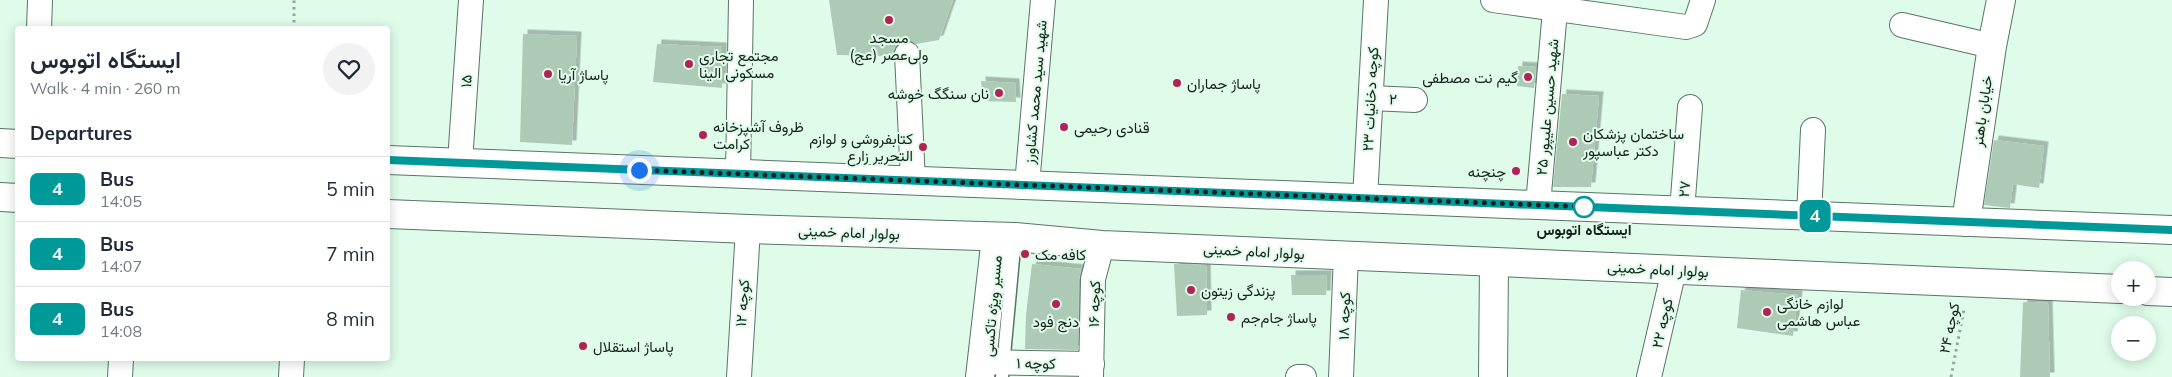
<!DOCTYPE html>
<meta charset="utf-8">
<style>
:root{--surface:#fff;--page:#f2f2f3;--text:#1f2937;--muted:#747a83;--line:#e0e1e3}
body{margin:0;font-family:Mulish,Vazirmatn,sans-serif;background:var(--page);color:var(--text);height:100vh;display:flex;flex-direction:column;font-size:19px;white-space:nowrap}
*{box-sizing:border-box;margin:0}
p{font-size:16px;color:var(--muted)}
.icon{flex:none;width:28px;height:28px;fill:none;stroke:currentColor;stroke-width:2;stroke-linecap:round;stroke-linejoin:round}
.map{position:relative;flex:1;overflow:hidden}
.sheet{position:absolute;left:15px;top:26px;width:375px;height:335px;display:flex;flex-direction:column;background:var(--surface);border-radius:5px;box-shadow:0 2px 12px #0003}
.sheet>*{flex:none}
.badge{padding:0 10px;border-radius:8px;font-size:18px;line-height:32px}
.controls{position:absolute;left:2111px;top:261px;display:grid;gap:10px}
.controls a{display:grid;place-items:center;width:45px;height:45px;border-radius:50%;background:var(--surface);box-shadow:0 2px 12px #0003;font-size:25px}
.you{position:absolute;width:25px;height:25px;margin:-12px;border:4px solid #fff;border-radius:50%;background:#1a73e8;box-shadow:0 0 0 8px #1a73e833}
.map>.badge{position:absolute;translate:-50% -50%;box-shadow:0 0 0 2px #fff}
h2{padding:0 15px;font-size:19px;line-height:45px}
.round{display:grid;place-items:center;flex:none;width:52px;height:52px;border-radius:26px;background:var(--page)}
.summary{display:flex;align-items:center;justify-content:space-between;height:85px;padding:0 15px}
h1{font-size:24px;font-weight:600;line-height:38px}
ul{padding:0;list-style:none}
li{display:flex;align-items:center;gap:15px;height:65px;padding:0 15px;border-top:1px solid var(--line)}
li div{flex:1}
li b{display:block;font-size:19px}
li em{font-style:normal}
li .badge{min-width:55px;font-weight:700;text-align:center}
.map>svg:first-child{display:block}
.building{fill:#adcab7;filter:url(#shadow)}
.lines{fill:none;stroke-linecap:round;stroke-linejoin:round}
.service-casing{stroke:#5a7564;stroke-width:15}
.minor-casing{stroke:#5a7564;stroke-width:26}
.tertiary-casing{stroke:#5a7564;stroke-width:30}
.secondary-casing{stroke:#5a7564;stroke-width:30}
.path{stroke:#92a89a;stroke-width:3;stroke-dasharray:2.5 4;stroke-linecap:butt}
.service{stroke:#fff;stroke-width:12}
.minor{stroke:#fff;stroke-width:24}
.tertiary{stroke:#fff;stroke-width:28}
.secondary{stroke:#fff;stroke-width:28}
.line-casing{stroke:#fff;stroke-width:11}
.line{stroke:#099;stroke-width:8}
.walk{stroke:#17211b;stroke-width:5;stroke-dasharray:0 9}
.poi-dot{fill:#b22254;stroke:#defce9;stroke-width:2}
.stop-dot{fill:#fff;stroke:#099;stroke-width:2.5}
.labels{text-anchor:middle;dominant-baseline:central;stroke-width:4;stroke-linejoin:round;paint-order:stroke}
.poi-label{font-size:15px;fill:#17211b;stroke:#defce9;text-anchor:start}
.street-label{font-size:15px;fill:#17211b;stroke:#defce9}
.stop-label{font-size:15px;font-weight:bold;fill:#17211b;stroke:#defce9}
</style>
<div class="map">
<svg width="2172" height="377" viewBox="0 0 2172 377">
<defs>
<filter id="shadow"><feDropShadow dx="4.5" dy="-4.5" stdDeviation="0" flood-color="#0004"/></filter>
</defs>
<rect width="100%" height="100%" fill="#defce9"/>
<g class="building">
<polygon points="829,0 953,0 939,40 916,44 907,40 900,42 895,47 893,55 890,56 837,55"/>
<polygon points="523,34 577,36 572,145 520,142"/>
<polygon points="657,44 722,47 722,88 653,82"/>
<polygon points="1518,66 1536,67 1534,88 1517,86"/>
<polygon points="981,81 1015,83 1016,102 983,101"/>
<polygon points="1562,94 1599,96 1591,187 1553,187"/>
<polygon points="1994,140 2044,146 2039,188 2013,184 2010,208 1984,205"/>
<polygon points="1032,264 1081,269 1079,279 1078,350 1025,349 1026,315"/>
<polygon points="1174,264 1206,265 1207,315 1177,316"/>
<polygon points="1291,275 1327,275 1326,295 1292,295"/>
<polygon points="1741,290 1798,295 1793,336 1737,328"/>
<polygon points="2023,302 2048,303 2050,377 2020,377"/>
</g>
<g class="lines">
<g class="service-casing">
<polyline id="service" points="1002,377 1015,237"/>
</g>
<g class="minor-casing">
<g id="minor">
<polyline points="1493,0 1686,27 1695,24 1703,0"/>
<polyline points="1902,25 1992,46"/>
<polyline points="39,29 40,0"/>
<polyline points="907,54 913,181"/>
<polyline points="1371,98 1415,100"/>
<polyline points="460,162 471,0"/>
<polyline points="738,174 741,0"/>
<polyline points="1027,185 1043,0"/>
<polyline points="1365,198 1376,0"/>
<polyline points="1538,205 1555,10"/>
<polyline points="1682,211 1690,107"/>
<polyline points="1809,216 1813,130"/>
<polyline points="981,362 1092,364"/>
<polyline points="120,377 121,359"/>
<polyline points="291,377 292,359"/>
<polyline points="739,377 748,229"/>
<polyline points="1091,377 1093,279 1102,245"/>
<polyline points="1298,377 1304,377"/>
<polyline points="1341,377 1346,255"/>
<polyline points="1649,377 1674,270"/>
</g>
</g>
<g class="tertiary-casing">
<g id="tertiary">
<polyline points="1966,222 1992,46 2001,0"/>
<polyline points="980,377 996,237"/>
<polyline points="1493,377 1494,262"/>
</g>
</g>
<g class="secondary-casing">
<g id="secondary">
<polyline points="0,143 18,144"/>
<polyline points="388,160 2172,230"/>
<polyline points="0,197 18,198"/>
<polyline points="388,214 748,229 1015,237 1102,245 2120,289"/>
<polyline points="2148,291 2172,292"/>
</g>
</g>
<g class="path">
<polyline points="294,29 294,0"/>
<polyline points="1951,377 1964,309"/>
</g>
<use href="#service" class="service"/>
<use href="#minor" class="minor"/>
<use href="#tertiary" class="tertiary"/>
<use href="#secondary" class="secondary"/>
</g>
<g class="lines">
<g class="line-casing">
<polyline id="line" points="388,160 2172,230"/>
</g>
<use href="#line" class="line"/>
<polyline class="walk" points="639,170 1592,207 1584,207"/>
</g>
<g class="poi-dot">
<circle cx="889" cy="20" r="5"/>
<circle cx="689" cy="64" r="5"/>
<circle cx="548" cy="74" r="5"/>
<circle cx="1528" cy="77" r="5"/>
<circle cx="1177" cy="83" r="5"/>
<circle cx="999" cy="93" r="5"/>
<circle cx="1064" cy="127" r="5"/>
<circle cx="703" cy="135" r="5"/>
<circle cx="1573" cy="142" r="5"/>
<circle cx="923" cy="147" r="5"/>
<circle cx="1516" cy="171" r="5"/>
<circle cx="1025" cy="254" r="5"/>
<circle cx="1191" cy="290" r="5"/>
<circle cx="1056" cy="304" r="5"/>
<circle cx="1767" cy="312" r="5"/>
<circle cx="1231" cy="317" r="5"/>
<circle cx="583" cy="346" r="5"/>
</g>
<circle class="stop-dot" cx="1584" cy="207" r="10"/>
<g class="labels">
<g class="poi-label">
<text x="889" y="37" text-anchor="middle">مسجد<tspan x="889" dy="17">ولی‌عصر (عج)</tspan></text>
<text x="699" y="55">مجتمع تجاری<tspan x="699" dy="17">مسکونی الینا</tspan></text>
<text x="558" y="74">پاساژ آریا</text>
<text x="1518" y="77" text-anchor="end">گیم نت مصطفی</text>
<text x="1187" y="83">پاساژ جماران</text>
<text x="989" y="93" text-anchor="end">نان سنگگ خوشه</text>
<text x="713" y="126">ظروف آشپزخانه<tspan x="713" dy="17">کرامت</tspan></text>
<text x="1074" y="127">قنادی رحیمی</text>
<text x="1583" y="133">ساختمان پزشکان<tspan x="1583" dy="17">دکتر عباسپور</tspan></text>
<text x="913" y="138" text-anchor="end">کتابفروشی و لوازم<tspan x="913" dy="17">التحریر زارع</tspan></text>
<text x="1506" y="171" text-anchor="end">چنچنه</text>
<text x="1035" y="254">کافه مک</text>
<text x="1201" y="290">پزندگی زیتون</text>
<text x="1777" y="303">لوازم خانگی<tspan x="1777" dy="17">عباس هاشمی</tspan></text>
<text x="1241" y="317">پاساژ جام‌جم</text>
<text x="1056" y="321" text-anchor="middle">دنج فود</text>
<text x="593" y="346">پاساژ استقلال</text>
</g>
<g class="street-label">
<text transform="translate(466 81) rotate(-86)">۱۵</text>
<text transform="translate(1035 92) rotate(-85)">شهید سید محمد کشاورز</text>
<text transform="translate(1370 99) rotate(-87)">کوچه دخانیات ۲۳</text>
<text transform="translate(1393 99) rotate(3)">۲</text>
<text transform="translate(1547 107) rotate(-85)">شهید حسین علیپور ۲۵</text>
<text transform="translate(1982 111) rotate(-82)">خیابان باهنر</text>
<text transform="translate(1684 189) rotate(-85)">۲۷</text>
<text transform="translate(849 232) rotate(2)">بولوار امام خمینی</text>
<text transform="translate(1254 251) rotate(3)">بولوار امام خمینی</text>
<text transform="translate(1658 269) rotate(3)">بولوار امام خمینی</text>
<text transform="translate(742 303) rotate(-86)">کوچه ۱۲</text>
<text transform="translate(1094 304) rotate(-88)">کوچه ۱۶</text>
<text transform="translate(992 306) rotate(-85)">مسیر ویژه تاکسی</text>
<text transform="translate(1344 316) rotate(-88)">کوچه ۱۸</text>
<text transform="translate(1662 323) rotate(-77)">کوچه ۲۲</text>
<text transform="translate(1949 328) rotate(-78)">کوچه ۲۴</text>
<text transform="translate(1036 363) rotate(1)">کوچه ۱</text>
</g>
<g class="stop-label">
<text x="1584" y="229">ایستگاه اتوبوس</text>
</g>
</g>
</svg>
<div class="controls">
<a>+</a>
<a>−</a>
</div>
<div class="you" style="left:639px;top:170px"></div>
<b class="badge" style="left:1815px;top:216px;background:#099;color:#fff">4</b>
<section class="sheet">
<div class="summary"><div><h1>ایستگاه اتوبوس</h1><p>Walk · 4 min · 260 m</p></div><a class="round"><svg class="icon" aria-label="heart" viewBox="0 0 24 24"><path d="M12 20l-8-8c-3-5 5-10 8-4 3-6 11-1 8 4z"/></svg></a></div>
<h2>Departures</h2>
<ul>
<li><span class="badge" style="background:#099;color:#fff">4</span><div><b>Bus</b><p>14:05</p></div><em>5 min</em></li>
<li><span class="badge" style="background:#099;color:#fff">4</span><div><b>Bus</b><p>14:07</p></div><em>7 min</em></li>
<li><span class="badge" style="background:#099;color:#fff">4</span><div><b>Bus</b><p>14:08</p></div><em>8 min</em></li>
</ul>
</section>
</div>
